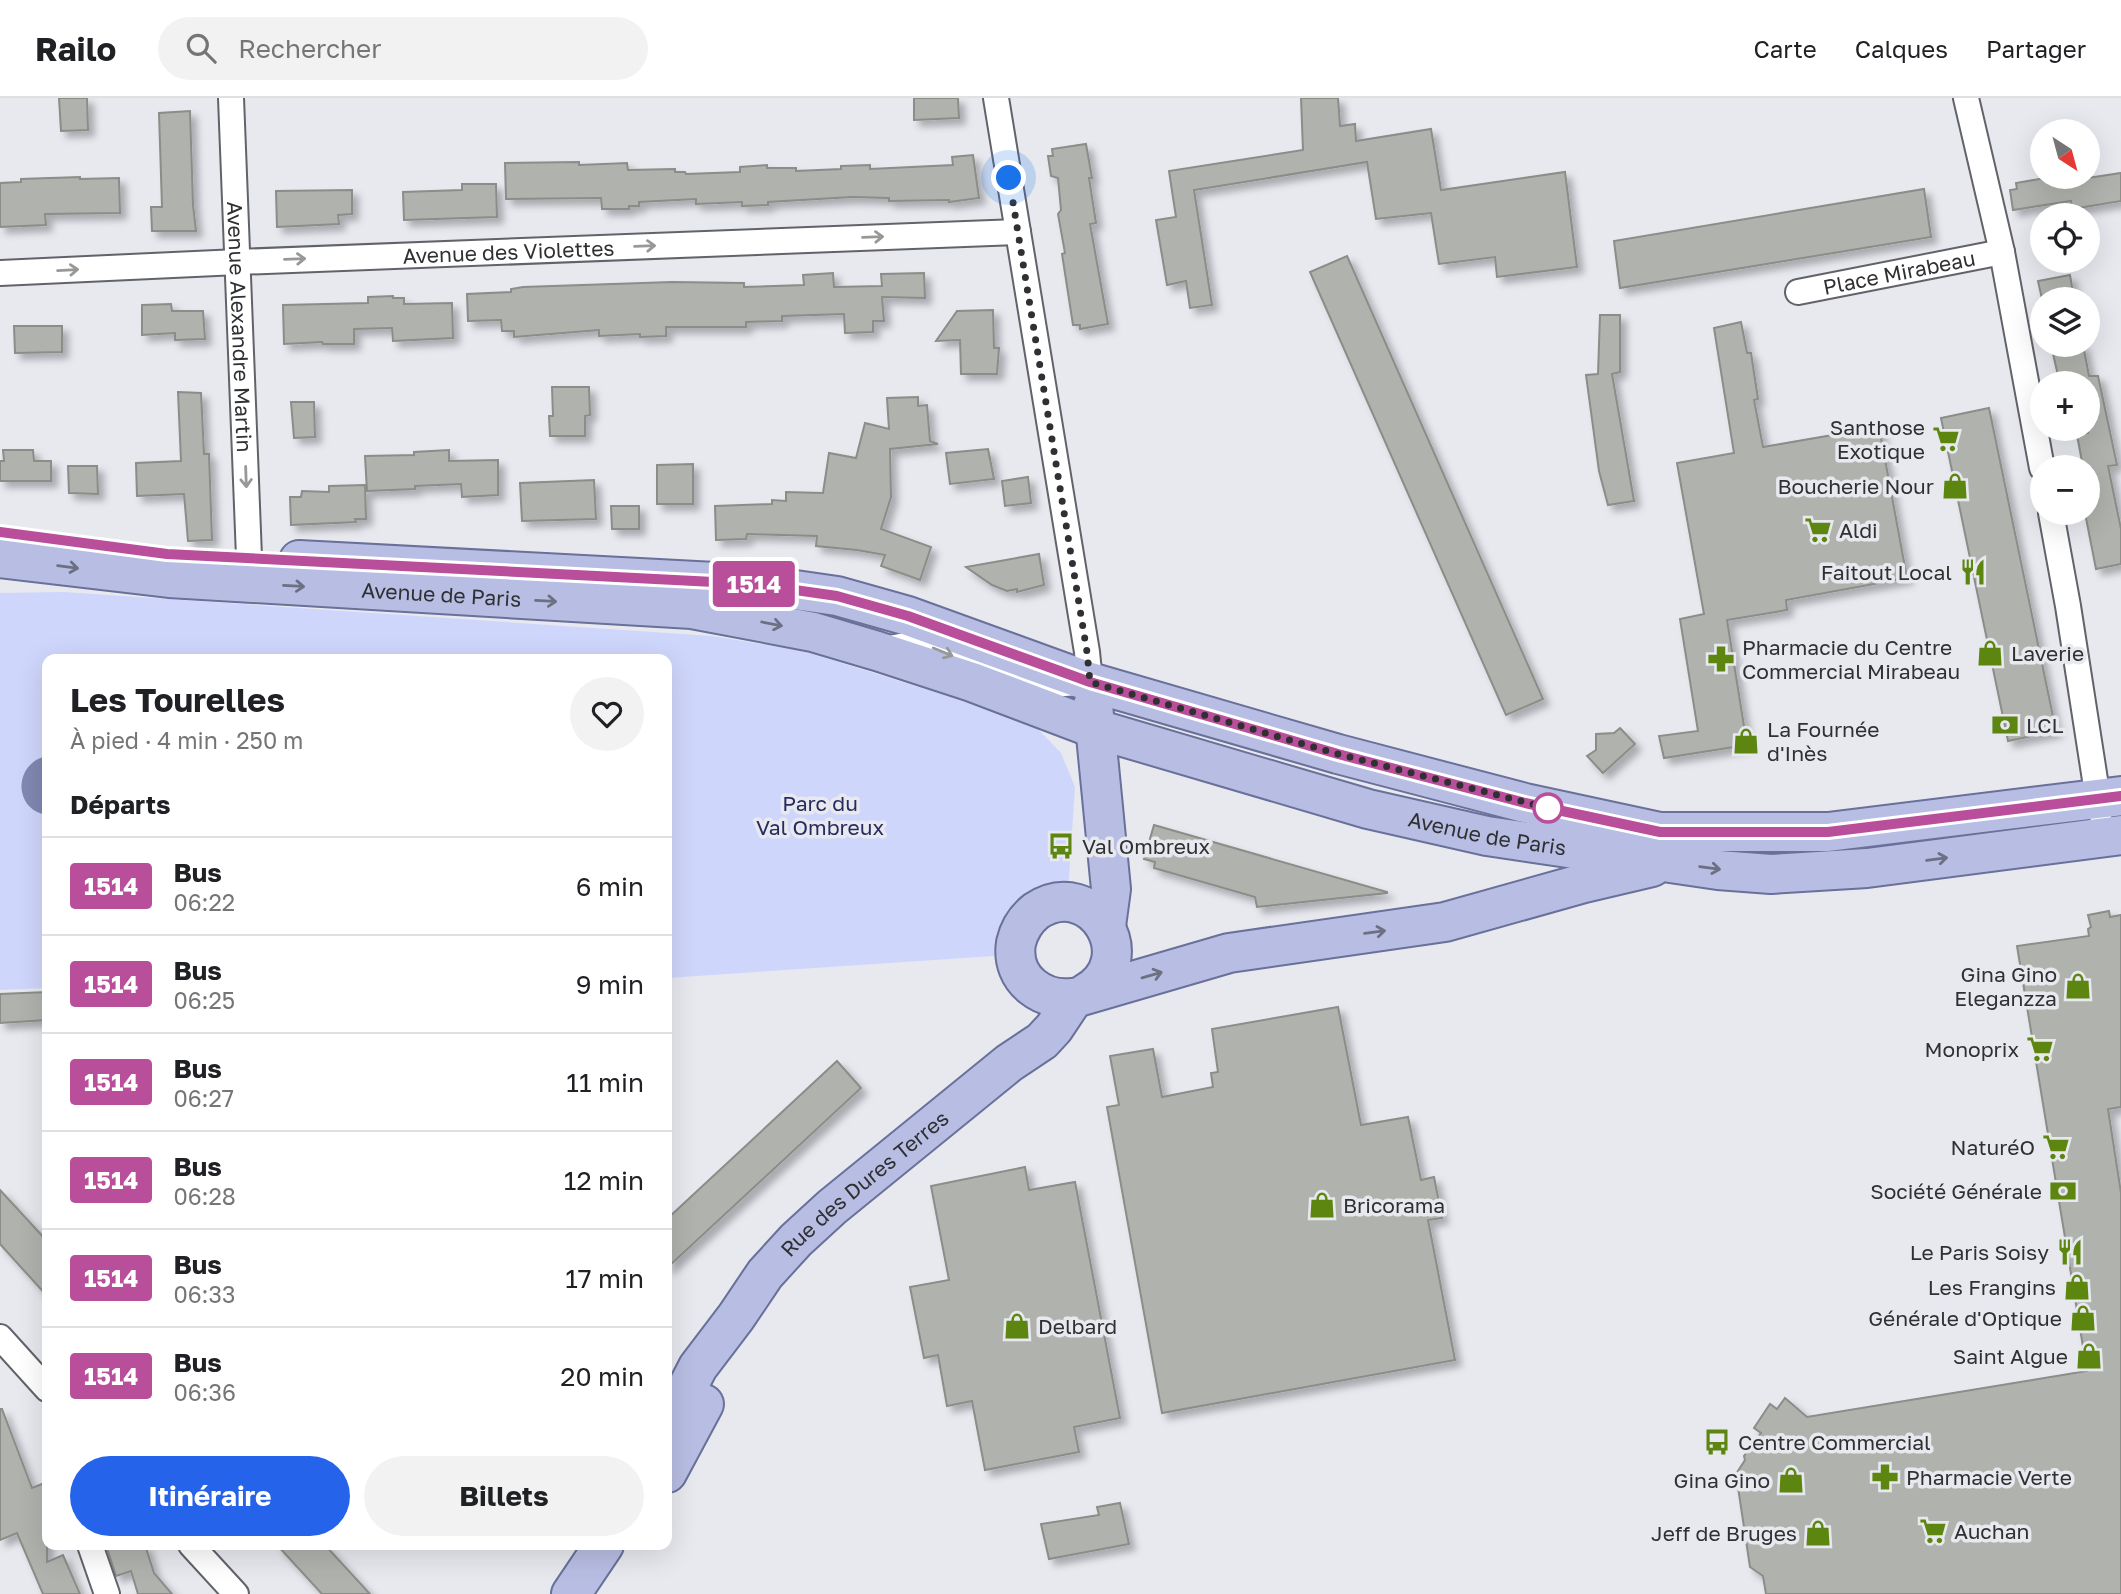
<!DOCTYPE html>
<html lang="fr">
<meta charset="utf-8">
<style>
:root{--surface:#fff;--page:#f2f2f2;--text:#202124;--muted:#757577;--line:#e0e0e0;--accent:#2563eb}
body{margin:0;font-family:"Golos Text",sans-serif;background:var(--page);color:var(--text);height:100vh;display:flex;flex-direction:column;font-size:26px;white-space:nowrap}
*{box-sizing:border-box;margin:0}
p{font-size:23px;color:var(--muted)}
.icon{flex:none;width:38px;height:38px;fill:none;stroke:currentColor;stroke-width:2;stroke-linecap:round;stroke-linejoin:round}
.map{position:relative;flex:1;overflow:hidden}
.sheet{position:absolute;left:42px;top:556px;width:630px;height:896px;display:flex;flex-direction:column;background:var(--surface);border-radius:14px;box-shadow:0 7px 28px #0002}
.sheet>*{flex:none}
.badge{padding:0 14px;border-radius:5px;font-size:24px;line-height:46px}
.needle{width:46px;rotate:144deg}
.buttons{position:absolute;left:2030px;top:21px;display:grid;gap:14px}
.buttons a{display:grid;place-items:center;width:70px;height:70px;border-radius:50%;background:var(--surface);box-shadow:0 7px 28px #0002;font-size:35px}
.you{position:absolute;width:35px;height:35px;margin:-18px;border:5px solid #fff;border-radius:50%;background:#1a73e8;box-shadow:0 0 0 10px #1a73e833}
.map>.badge{position:absolute;translate:-50% -50%;box-shadow:0 0 0 4px #fff}
h2{padding:0 28px;font-size:26px;line-height:63px}
.round{display:grid;place-items:center;flex:none;width:74px;height:74px;border-radius:37px;background:var(--page)}
.summary{display:flex;align-items:center;justify-content:space-between;height:119px;padding:0 28px}
h1{font-size:33px;font-weight:700;line-height:52px}
.cta{display:flex;gap:14px;margin-top:auto;padding:14px 28px}
.cta a{flex:1;height:80px;border-radius:42px;background:var(--accent);color:#fff;font-size:28px;font-weight:700;line-height:80px;text-align:center}
.cta a+a{background:var(--page);color:var(--text)}
ul{padding:0;list-style:none}
li{display:flex;align-items:center;gap:21px;height:98px;padding:0 28px;border-top:2px solid var(--line)}
li div{flex:1}
li b{display:block;font-size:26px}
li em{font-style:normal}
li .badge{min-width:77px;font-weight:700;text-align:center}
header{display:flex;align-items:center;gap:42px;box-sizing:border-box;height:98px;padding:0 35px;background:var(--surface);border-bottom:2px solid var(--line)}
header strong{font-size:33px}
nav{display:flex;gap:38px;margin-inline-start:auto;font-size:24px}
.search{width:490px;height:63px;background:var(--page);display:flex;align-items:center;gap:18px;box-sizing:border-box;padding:0 24px;border-radius:38px;color:var(--muted);font-size:26px}
.map>svg:first-child{display:block}
.green{fill:#cfd6fb}
.water{fill:#8188b2}
.building{fill:#b0b3ad;stroke:#8a8d88;stroke-width:2;filter:url(#shadow)}
.lines{fill:none;stroke-linecap:round;stroke-linejoin:round}
.minor-casing{stroke:#626369;stroke-width:28}
.primary-casing{stroke:#697099;stroke-width:42}
.minor{stroke:#fff;stroke-width:24}
.primary{stroke:#b8bee3;stroke-width:38}
.oneway{stroke:#979898}
.oneway2{stroke:#6d7082}
.line-casing{stroke:#fff;stroke-width:16}
.line{stroke:#b94e9a;stroke-width:10}
.walk{stroke:#2f3032;stroke-width:7;stroke-dasharray:0 12.6}
.stop-dot{fill:#fff;stroke:#b94e9a;stroke-width:3.5}
.labels{text-anchor:middle;dominant-baseline:central;stroke-width:7;stroke-linejoin:round;paint-order:stroke}
.street-label{font-size:21px;fill:#2f3032;stroke:#e7e9ef}
.poi-label{font-size:21px;fill:#2f3032;stroke:#e7e9ef;text-anchor:end}
.park-label{font-size:21px;fill:#282b61;stroke:#e7e9ef}
</style>
<header>
<strong>Railo</strong>
<div class="search"><svg class="icon" aria-label="search" viewBox="0 0 24 24"><circle cx="10" cy="10" r="6"/><path d="M15 15l6 6"/></svg>Rechercher</div>
<nav><a>Carte</a><a>Calques</a><a>Partager</a></nav>
</header>
<div class="map">
<svg width="2121" height="1496" viewBox="0 0 2121 1496">
<defs>
<filter id="shadow"><feDropShadow dx="6" dy="6" stdDeviation="3.5" flood-color="#0004"/></filter>
</defs>
<rect width="100%" height="100%" fill="#e7e9ef"/>
<polygon class="green" points="64,494 712,538 803,553 954,600 1035,628 1061,655 1075,689 1068,794 1009,857 667,880 667,562 47,562 47,890 0,892 0,495"/>
<path class="water" d="M47 658V717C13 712 13 665 47 658Z"/>
<g class="building">
<polygon points="59,0 87,0 88,32 61,33"/>
<polygon points="914,0 958,0 959,20 914,22"/>
<polygon points="1301,0 1338,0 1340,28 1355,26 1356,43 1431,31 1441,92 1565,74 1577,169 1497,179 1495,159 1439,166 1431,115 1376,121 1367,64 1194,92 1212,207 1190,210 1186,183 1167,187 1156,122 1176,119 1169,73 1303,52"/>
<polygon points="190,13 193,107 196,133 152,133 151,109 162,109 159,15"/>
<polygon points="1086,46 1092,80 1089,80 1096,125 1090,126 1108,226 1080,231 1080,227 1073,227 1062,156 1065,155 1058,116 1061,112 1058,80 1051,78 1048,58 1053,58 1052,51"/>
<polygon points="973,57 979,100 949,104 949,102 889,103 889,100 852,99 768,104 768,107 742,108 742,104 696,106 696,101 639,104 639,108 629,108 629,111 602,111 601,100 506,101 505,65 579,64 579,67 627,65 628,72 675,71 675,74 685,74 686,76 740,74 740,69 767,67 767,70 796,70 796,73 841,71 841,68 870,67 870,71 953,67 952,59"/>
<polygon points="2121,75 2121,103 2072,111 2071,103 2013,112 2010,92 2017,91 2016,85 2051,79 2067,79 2068,83"/>
<polygon points="80,79 80,81 119,80 120,115 45,116 46,127 0,129 0,85 21,84 21,81"/>
<polygon points="462,86 496,86 497,119 404,122 403,94 462,92"/>
<polygon points="1924,91 1931,139 1620,190 1614,143"/>
<polygon points="352,92 352,116 338,117 339,126 277,129 276,93"/>
<polygon points="1347,158 1543,601 1506,617 1310,174"/>
<polygon points="833,175 834,189 882,188 881,176 924,175 925,200 882,199 884,223 873,223 873,234 845,235 844,216 782,218 782,223 746,224 746,229 666,229 666,238 640,239 640,236 599,238 599,232 514,239 514,233 502,233 501,222 468,223 467,196 511,194 511,191 523,189 672,184 744,185 744,189 804,187 803,177"/>
<polygon points="2070,177 2074,201 2042,201 2038,183"/>
<polygon points="393,198 393,200 404,200 404,206 452,205 453,240 393,243 392,230 354,231 354,246 323,246 322,244 284,246 283,207 368,205 368,199"/>
<polygon points="171,206 172,213 203,213 205,241 175,242 175,235 142,237 142,207"/>
<polygon points="993,212 994,250 999,250 997,276 961,276 960,242 936,243 957,213"/>
<polygon points="1600,217 1620,217 1620,274 1612,276 1634,403 1608,407 1599,373 1586,277 1598,276"/>
<polygon points="1741,224 1747,255 1751,255 1758,301 1754,302 1763,349 1879,329 1907,480 1786,502 1787,512 1727,522 1747,647 1664,660 1659,638 1698,633 1680,521 1704,516 1677,365 1734,355 1714,230"/>
<polygon points="14,228 62,228 62,254 15,255"/>
<polygon points="2051,247 2083,247 2089,278 2098,278 2117,367 2108,368 2121,431 2121,466 2096,471 2085,415 2088,415 2088,369 2083,369 2077,337 2088,335 2088,285 2067,285 2066,281 2059,282"/>
<polygon points="552,289 589,289 590,317 585,318 585,338 550,338 549,318 553,318"/>
<polygon points="178,294 201,295 204,356 209,356 212,442 188,443 184,396 137,398 136,365 181,363"/>
<polygon points="918,299 918,308 927,307 930,343 938,346 890,351 891,399 881,431 931,449 920,482 881,468 885,457 857,452 816,448 817,438 747,436 746,441 716,442 715,408 772,406 772,402 786,403 786,394 823,395 829,355 856,360 865,325 889,331 887,300"/>
<polygon points="291,304 314,304 315,339 294,340"/>
<polygon points="1989,310 2056,633 2008,643 1941,320"/>
<polygon points="988,351 994,381 950,386 946,355"/>
<polygon points="3,352 33,352 34,363 51,363 51,383 0,383 0,363 4,363"/>
<polygon points="449,352 449,363 498,362 498,397 462,399 461,386 415,388 415,391 367,393 365,358 414,357 414,354"/>
<polygon points="693,366 693,406 657,406 657,367"/>
<polygon points="68,368 97,368 98,396 69,395"/>
<polygon points="1028,379 1031,405 1005,408 1002,383"/>
<polygon points="594,382 596,421 522,423 520,385"/>
<polygon points="365,387 366,421 355,421 356,424 291,427 290,399 301,399 302,393 329,394 329,388"/>
<polygon points="611,408 639,408 639,431 612,431"/>
<polygon points="1039,456 1044,487 1017,494 1017,491 1007,493 992,487 966,469"/>
<polygon points="1620,630 1635,646 1603,675 1587,658 1596,652 1596,636 1614,635"/>
<polygon points="1154,727 1387,794 1387,795 1257,809 1255,799 1154,770 1155,764 1144,761"/>
<polygon points="2109,813 2110,819 2121,817 2121,1009 2108,1011 2121,1095 2121,1496 1766,1496 1763,1478 1750,1469 1736,1376 1745,1362 1744,1358 1761,1335 1754,1330 1770,1306 1777,1311 1785,1300 1807,1319 2087,1273 2017,848 2089,838 2088,831 2091,829 2088,817"/>
<polygon points="47,894 47,922 0,925 0,896"/>
<polygon points="1338,909 1361,1027 1408,1019 1421,1082 1434,1079 1442,1120 1428,1122 1455,1262 1162,1315 1107,1009 1119,1007 1110,958 1153,951 1162,999 1213,989 1211,975 1218,974 1212,931"/>
<polygon points="837,963 861,990 667,1170 667,1121"/>
<polygon points="1025,1069 1029,1092 1075,1084 1120,1320 1074,1329 1079,1354 985,1372 972,1303 947,1308 938,1257 924,1260 910,1189 949,1182 931,1088"/>
<polygon points="0,1092 47,1143 47,1198 0,1146"/>
<polygon points="0,1311 2,1311 32,1390 47,1384 47,1464 63,1457 80,1496 43,1496 17,1435 0,1442"/>
<polygon points="1120,1405 1129,1446 1049,1461 1041,1426 1099,1417 1097,1409"/>
<polygon points="106,1447 145,1447 154,1475 172,1496 138,1496 131,1473 116,1478"/>
<polygon points="277,1447 325,1447 370,1496 322,1496"/>
</g>
<g class="lines">
<g class="minor-casing">
<g id="minor">
<path id="s1" d="M231 0 249 459"/>
<polyline points="1966,0 2002,154 2042,370"/>
<path id="s2" d="M0 175 238 164 1018 134"/>
<path id="s3" d="M1798 194 2002 154"/>
<polyline points="2051,415 2068,508 2100,714"/>
<polyline points="885,551 920,544 979,568 1036,584 1051,587 1090,584 1087,554 996,0"/>
<polyline points="0,1239 47,1291"/>
<polyline points="90,1447 107,1496"/>
<polyline points="191,1447 236,1496"/>
</g>
</g>
<g class="primary-casing">
<g id="primary">
<path id="s4" d="M0 460 169 480 692 511 813 534 877 553 972 584 1096 631 1368 711 1487 738 1718 772 1771 776 1867 770 2121 737"/>
<polyline points="299,462 753,486 837,498 908,518 1090,584 1338,656 1525,705 1660,734 1828,734 2121,698"/>
<polyline points="1093,607 1111,791 1106,828"/>
<path d="M1086 895C1145 861 1092 776 1036 813 1026 821 1019 832 1016 845 1010 882 1044 906 1078 899L1229 855 1445 824 1584 785 1652 769"/>
<path id="s5" d="M667 1329 698 1269 736 1219 765 1176 796 1142 832 1109 1009 965 1042 943 1054 930 1074 900"/>
<polyline points="667,1375 704,1306"/>
<polyline points="571,1496 604,1447"/>
</g>
</g>
<use href="#minor" class="minor"/>
<use href="#primary" class="primary"/>
</g>
<defs><path id="oneway-shaft" d="M-6 0H5M1.5-3L5.5 0L1.5 3" fill="none" stroke-width="1.6" stroke-linecap="round" stroke-linejoin="round" transform="scale(1.75)"/></defs>
<g class="oneway">
<use href="#oneway-shaft" transform="translate(873 139) rotate(-2)"/>
<use href="#oneway-shaft" transform="translate(645 148) rotate(-2)"/>
<use href="#oneway-shaft" transform="translate(295 161) rotate(-2)"/>
<use href="#oneway-shaft" transform="translate(68 172) rotate(-3)"/>
<use href="#oneway-shaft" transform="translate(246 379) rotate(88)"/>
<use href="#oneway-shaft" transform="translate(943 554) rotate(22)"/>
</g>
<g class="oneway2">
<use href="#oneway-shaft" transform="translate(68 469) rotate(7)"/>
<use href="#oneway-shaft" transform="translate(294 488) rotate(3)"/>
<use href="#oneway-shaft" transform="translate(546 503) rotate(3)"/>
<use href="#oneway-shaft" transform="translate(772 526) rotate(11)"/>
<use href="#oneway-shaft" transform="translate(1937 761) rotate(-8)"/>
<use href="#oneway-shaft" transform="translate(1710 770) rotate(8)"/>
<use href="#oneway-shaft" transform="translate(1375 834) rotate(-8)"/>
<use href="#oneway-shaft" transform="translate(1152 877) rotate(-16)"/>
</g>
<g class="lines">
<g class="line-casing">
<polyline id="line" points="0,434 167,456 753,486 837,498 908,518 1090,584 1338,656 1525,705 1660,734 1828,734 2121,698"/>
</g>
<use href="#line" class="line"/>
<polyline class="walk" points="1009,80 1087,554 1090,584 1338,656 1548,710"/>
</g>
<defs>
<g id="supermarket-bare" transform="scale(2.1)"><path d="M-6-5.5h2.5l.6 2H6L4.5 2H-2.5L-4.4-4H-6ZM-1.5 3.2a1.3 1.3 0 1 0 .1 0ZM3 3.2a1.3 1.3 0 1 0 .1 0Z" fill="#5d8610" stroke="#e7e9ef" stroke-width="2.5" paint-order="stroke"/></g>
<g id="shop-bare" transform="scale(2.1)"><path d="M-5-2.5h2.3a2.7 3.5 0 0 1 5.4 0H5L5.5 6h-11ZM-1.5-2.5h3a1.5 2.3 0 0 0-3 0Z" fill="#5d8610" stroke="#e7e9ef" stroke-width="2.5" paint-order="stroke"/></g>
<g id="restaurant-bare" transform="scale(2.1)"><path d="M-5-6h1v4h1v-4h1v4h1v-4h1v5L-1.5 .5V6h-2V.5L-5-1ZM5-6V6H3V1.5H1.5Q1.5-4 5-6Z" fill="#5d8610" stroke="#e7e9ef" stroke-width="2.5" paint-order="stroke"/></g>
<g id="pharmacy-bare" transform="scale(2.1)"><path d="M-2-6h4v4h4v4h-4v4h-4v-4h-4v-4h4Z" fill="#5d8610" stroke="#e7e9ef" stroke-width="2.5" paint-order="stroke"/></g>
<g id="bank-bare" transform="scale(2.1)"><path d="M-6-4H6V4H-6ZM0-2.3a2.3 2.3 0 1 0 0 4.6a2.3 2.3 0 1 0 0-4.6Z" fill="#5d8610" stroke="#e7e9ef" stroke-width="2.5" paint-order="stroke"/></g>
<g id="bus-bare" transform="scale(2.1)"><path d="M-5-6H5V4H4V6H2V4H-2V6H-4V4H-5ZM-3.5-4V0h7V-4ZM-3.5 1.2v1.5H-2V1.2ZM2 1.2v1.5H3.5V1.2Z" fill="#5d8610" stroke="#e7e9ef" stroke-width="2.5" paint-order="stroke"/></g>
</defs>
<g fill-rule="evenodd">
<use href="#supermarket-bare" x="1946" y="341"/>
<use href="#shop-bare" x="1955" y="388"/>
<use href="#supermarket-bare" x="1818" y="432"/>
<use href="#restaurant-bare" x="1973" y="474"/>
<use href="#shop-bare" x="1990" y="555"/>
<use href="#pharmacy-bare" x="1721" y="561"/>
<use href="#bank-bare" x="2005" y="627"/>
<use href="#shop-bare" x="1746" y="643"/>
<use href="#bus-bare" x="1061" y="748"/>
<use href="#shop-bare" x="2078" y="888"/>
<use href="#supermarket-bare" x="2040" y="951"/>
<use href="#supermarket-bare" x="2056" y="1049"/>
<use href="#bank-bare" x="2063" y="1093"/>
<use href="#shop-bare" x="1322" y="1107"/>
<use href="#restaurant-bare" x="2070" y="1154"/>
<use href="#shop-bare" x="2077" y="1189"/>
<use href="#shop-bare" x="2083" y="1220"/>
<use href="#shop-bare" x="1017" y="1228"/>
<use href="#shop-bare" x="2089" y="1258"/>
<use href="#bus-bare" x="1717" y="1344"/>
<use href="#pharmacy-bare" x="1885" y="1379"/>
<use href="#shop-bare" x="1791" y="1382"/>
<use href="#supermarket-bare" x="1933" y="1433"/>
<use href="#shop-bare" x="1818" y="1435"/>
</g>
<circle class="stop-dot" cx="1548" cy="710" r="14"/>
<g class="labels">
<g class="street-label">
<text stroke="none"><textPath href="#s2" startOffset="509">Avenue des Violettes</textPath></text>
<text stroke="none"><textPath href="#s3" startOffset="103">Place Mirabeau</textPath></text>
<text stroke="none"><textPath href="#s1" startOffset="229">Avenue Alexandre Martin</textPath></text>
<text stroke="none"><textPath href="#s4" startOffset="443">Avenue de Paris</textPath></text>
<text stroke="none"><textPath href="#s4" startOffset="1522">Avenue de Paris</textPath></text>
<text stroke="none"><textPath href="#s5" startOffset="317">Rue des Dures Terres</textPath></text>
</g>
<g class="poi-label">
<text x="1925" y="329">Santhose<tspan x="1925" dy="24">Exotique</tspan></text>
<text x="1934" y="388">Boucherie Nour</text>
<text x="1839" y="432" text-anchor="start">Aldi</text>
<text x="1952" y="474">Faitout Local</text>
<text x="1742" y="549" text-anchor="start">Pharmacie du Centre<tspan x="1742" dy="24">Commercial Mirabeau</tspan></text>
<text x="2011" y="555" text-anchor="start">Laverie</text>
<text x="2026" y="627" text-anchor="start">LCL</text>
<text x="1767" y="631" text-anchor="start">La Fournée<tspan x="1767" dy="24">d'Inès</tspan></text>
<text x="1082" y="748" text-anchor="start">Val Ombreux</text>
<text x="2057" y="876">Gina Gino<tspan x="2057" dy="24">Eleganzza</tspan></text>
<text x="2019" y="951">Monoprix</text>
<text x="2035" y="1049">NaturéO</text>
<text x="2042" y="1093">Société Générale</text>
<text x="1343" y="1107" text-anchor="start">Bricorama</text>
<text x="2049" y="1154">Le Paris Soisy</text>
<text x="2056" y="1189">Les Frangins</text>
<text x="2062" y="1220">Générale d'Optique</text>
<text x="1038" y="1228" text-anchor="start">Delbard</text>
<text x="2068" y="1258">Saint Algue</text>
<text x="1738" y="1344" text-anchor="start">Centre Commercial</text>
<text x="1906" y="1379" text-anchor="start">Pharmacie Verte</text>
<text x="1770" y="1382">Gina Gino</text>
<text x="1954" y="1433" text-anchor="start">Auchan</text>
<text x="1797" y="1435">Jeff de Bruges</text>
</g>
<g class="park-label">
<text x="820" y="705">Parc du<tspan x="820" dy="24">Val Ombreux</tspan></text>
</g>
</g>
</svg>
<div class="buttons">
<a><svg class="needle" viewBox="-14 -14 28 28"><path d="M0-13l5 13h-10z" fill="#e53935"/><path d="M0 13l5-13h-10z" fill="#757577"/></svg></a>
<a><svg class="icon" aria-label="locate" viewBox="0 0 24 24"><circle cx="12" cy="12" r="6"/><path d="M12 2v4M12 18v4M2 12h4M18 12h4"/></svg></a>
<a><svg class="icon" aria-label="layers" viewBox="0 0 24 24"><path d="M12 4l9 5-9 5-9-5zM3 14l9 5 9-5"/></svg></a>
<a>+</a>
<a>−</a>
</div>
<div class="you" style="left:1009px;top:80px"></div>
<b class="badge" style="left:754px;top:486px;background:#b94e9a;color:#fff">1514</b>
<section class="sheet">
<div class="summary"><div><h1>Les Tourelles</h1><p>À pied · 4 min · 250 m</p></div><a class="round"><svg class="icon" aria-label="heart" viewBox="0 0 24 24"><path d="M12 20l-8-8c-3-5 5-10 8-4 3-6 11-1 8 4z"/></svg></a></div>
<h2>Départs</h2>
<ul>
<li><span class="badge" style="background:#b94e9a;color:#fff">1514</span><div><b>Bus</b><p>06:22</p></div><em>6 min</em></li>
<li><span class="badge" style="background:#b94e9a;color:#fff">1514</span><div><b>Bus</b><p>06:25</p></div><em>9 min</em></li>
<li><span class="badge" style="background:#b94e9a;color:#fff">1514</span><div><b>Bus</b><p>06:27</p></div><em>11 min</em></li>
<li><span class="badge" style="background:#b94e9a;color:#fff">1514</span><div><b>Bus</b><p>06:28</p></div><em>12 min</em></li>
<li><span class="badge" style="background:#b94e9a;color:#fff">1514</span><div><b>Bus</b><p>06:33</p></div><em>17 min</em></li>
<li><span class="badge" style="background:#b94e9a;color:#fff">1514</span><div><b>Bus</b><p>06:36</p></div><em>20 min</em></li>
</ul>
<div class="cta"><a>Itinéraire</a><a>Billets</a></div>
</section>
</div>
